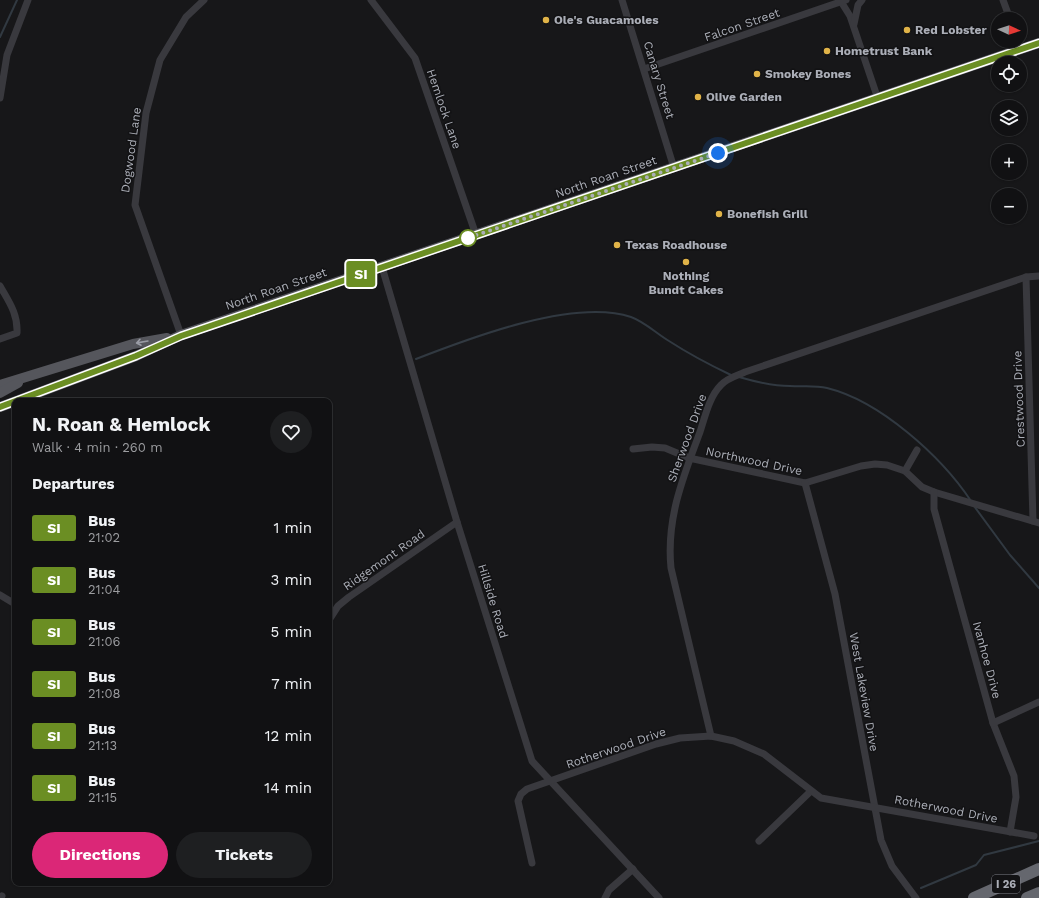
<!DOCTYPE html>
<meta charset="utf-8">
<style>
:root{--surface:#111113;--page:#1e1f21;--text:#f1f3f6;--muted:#9c9da0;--line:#303133;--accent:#db2777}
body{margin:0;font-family:"Work Sans",sans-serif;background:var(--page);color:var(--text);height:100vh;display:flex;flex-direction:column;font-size:15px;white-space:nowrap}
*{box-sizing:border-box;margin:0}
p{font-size:13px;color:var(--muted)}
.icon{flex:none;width:22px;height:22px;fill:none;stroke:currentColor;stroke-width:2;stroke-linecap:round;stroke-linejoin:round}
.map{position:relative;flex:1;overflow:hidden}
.details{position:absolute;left:12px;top:398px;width:320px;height:488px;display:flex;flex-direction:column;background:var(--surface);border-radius:8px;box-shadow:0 1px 3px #0004,0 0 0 1px var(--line)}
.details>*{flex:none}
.badge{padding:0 8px;border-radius:3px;font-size:14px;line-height:26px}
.needle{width:26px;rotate:93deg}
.controls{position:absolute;left:991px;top:12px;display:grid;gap:8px}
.controls a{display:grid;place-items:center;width:36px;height:36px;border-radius:50%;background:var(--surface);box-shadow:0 1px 3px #0004,0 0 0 1px var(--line);font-size:20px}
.you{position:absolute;width:20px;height:20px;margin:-10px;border:3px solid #fff;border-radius:50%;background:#1a73e8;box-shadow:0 0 0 6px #1a73e833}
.map>.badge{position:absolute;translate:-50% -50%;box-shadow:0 0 0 2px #fff}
h2{padding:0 20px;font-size:15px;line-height:36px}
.round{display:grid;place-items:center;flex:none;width:42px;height:42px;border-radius:21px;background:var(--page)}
.headline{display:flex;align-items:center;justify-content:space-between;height:68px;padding:0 20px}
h1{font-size:19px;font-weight:700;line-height:30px}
.button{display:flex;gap:8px;margin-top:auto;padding:8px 20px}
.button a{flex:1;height:46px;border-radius:24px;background:var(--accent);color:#fff;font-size:16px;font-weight:700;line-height:46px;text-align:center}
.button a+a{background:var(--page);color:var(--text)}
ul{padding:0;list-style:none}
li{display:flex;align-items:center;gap:12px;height:52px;padding:0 20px}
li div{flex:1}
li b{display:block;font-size:15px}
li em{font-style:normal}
li .badge{min-width:44px;font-weight:700;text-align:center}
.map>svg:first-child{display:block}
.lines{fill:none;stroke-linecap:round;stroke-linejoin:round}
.stream{stroke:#313941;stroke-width:2}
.street{stroke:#39393e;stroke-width:7}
.primary{stroke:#55565c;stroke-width:10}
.highway{stroke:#65676e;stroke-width:12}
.oneway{stroke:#9a9ca5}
.line-casing{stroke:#fff;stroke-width:9}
.line{stroke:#6b8e23;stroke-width:6}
.walk{stroke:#abaeb7;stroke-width:4;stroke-dasharray:0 7.2}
.poi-dot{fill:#e0b348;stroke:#121214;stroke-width:1.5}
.stop-dot{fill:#fff;stroke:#6b8e23;stroke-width:2}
.labels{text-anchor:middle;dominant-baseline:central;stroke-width:3;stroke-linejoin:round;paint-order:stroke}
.shield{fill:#121214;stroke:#7d7f86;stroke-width:1}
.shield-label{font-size:11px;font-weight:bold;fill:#abaeb7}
.poi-label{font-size:12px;font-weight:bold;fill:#abaeb7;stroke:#121214;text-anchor:start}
.street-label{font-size:12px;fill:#abaeb7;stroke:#121214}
</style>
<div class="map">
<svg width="1039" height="898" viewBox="0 0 1039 898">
<rect width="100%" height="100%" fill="#171719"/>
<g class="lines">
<g class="stream">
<polyline points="0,37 17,0"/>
<path d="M416 359C470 338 574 298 631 317 645 322 657 334 669 341 689 354 710 365 731 375"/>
<path d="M739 377C756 382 772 386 790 386 803 387 814 385 827 388 880 401 941 456 971 501"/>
<polyline points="974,506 1010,555 1039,588"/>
<polyline points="921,888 976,865 984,855 1039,841"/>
</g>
<g class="street">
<polyline points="371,0 415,58 476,235"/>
<polyline points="622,0 674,168"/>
<polyline points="840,0 850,16 878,99"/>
<polyline points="1003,0 1010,19"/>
<polyline points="854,24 858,5 862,0"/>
<polyline points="1017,41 1020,50"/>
<polyline points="644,69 846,0"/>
<polyline points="0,98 7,55 28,0"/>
<polyline points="382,267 457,522 532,761 659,898"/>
<polyline points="1026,277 1033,521"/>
<path d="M0 286C9 302 18 314 17 333L0 339"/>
<polyline points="181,335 135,205 146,113 160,60 186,17 204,0"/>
<polyline points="633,449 652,447 665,448 689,458 805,483 861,466 875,464 887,465 905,471 922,487 934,492 1039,523"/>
<polyline points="905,471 917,450"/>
<polyline points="805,483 835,594 881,840 892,866 916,898"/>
<polyline points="934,492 934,509 993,723 1014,776 1016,797 1010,832"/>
<polyline points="0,595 15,604"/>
<polyline points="329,620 338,606 349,597 457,522"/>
<polyline points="993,723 1039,702"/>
<path d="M711 736 671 568C666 519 683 477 700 432 705 417 709 397 721 385 727 378 736 376 745 372L1026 277 1039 276"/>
<polyline points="759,841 811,791"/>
<polyline points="532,863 518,801 521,794 527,789 656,744 680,738 711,736 734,741 764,754 821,798 1034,836"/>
<polyline points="1,898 2,896"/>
<polyline points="605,898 609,890 633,869"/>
</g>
<g class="primary">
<polyline points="0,385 133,344 167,338"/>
<polyline points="0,393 18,383"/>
<polyline points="0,407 136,356 181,335 1039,43"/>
</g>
<g class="highway">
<polyline points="974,898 1039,869"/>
<polyline points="1027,898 1039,893"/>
</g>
</g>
<defs><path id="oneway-shaft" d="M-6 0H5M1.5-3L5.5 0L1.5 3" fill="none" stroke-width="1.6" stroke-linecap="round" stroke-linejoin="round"/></defs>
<use class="oneway" href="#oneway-shaft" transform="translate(142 342) rotate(170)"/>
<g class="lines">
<g class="line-casing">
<polyline id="line" points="0,407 136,356 181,336 1039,43"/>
</g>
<use href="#line" class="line"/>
<polyline class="walk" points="468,238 462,240 718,153"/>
</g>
<g class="poi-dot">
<circle cx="546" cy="20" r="4"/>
<circle cx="907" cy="30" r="4"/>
<circle cx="827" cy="51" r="4"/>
<circle cx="757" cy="74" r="4"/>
<circle cx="698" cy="97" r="4"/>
<circle cx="719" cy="214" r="4"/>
<circle cx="617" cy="245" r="4"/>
<circle cx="686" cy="262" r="4"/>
</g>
<circle class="stop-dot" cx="468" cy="238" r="8"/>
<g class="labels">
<rect class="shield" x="992" y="875" width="28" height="18" rx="3"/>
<g class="shield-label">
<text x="1006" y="884">I 26</text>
</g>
<g class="poi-label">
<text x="554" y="20">Ole's Guacamoles</text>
<text x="915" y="30">Red Lobster</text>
<text x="835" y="51">Hometrust Bank</text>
<text x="765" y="74">Smokey Bones</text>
<text x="706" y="97">Olive Garden</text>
<text x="727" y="214">Bonefish Grill</text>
<text x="625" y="245">Texas Roadhouse</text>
<text x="686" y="276" text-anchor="middle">Nothing<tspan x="686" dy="14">Bundt Cakes</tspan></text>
</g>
<g class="street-label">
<text transform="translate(742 25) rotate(-19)">Falcon Street</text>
<text transform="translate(659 80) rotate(73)">Canary Street</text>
<text transform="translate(444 109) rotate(71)">Hemlock Lane</text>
<text transform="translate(131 150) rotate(-82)">Dogwood Lane</text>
<text transform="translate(606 177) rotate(-19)">North Roan Street</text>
<text transform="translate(276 289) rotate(-19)">North Roan Street</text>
<text transform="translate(1019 399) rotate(-92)">Crestwood Drive</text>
<text transform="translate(687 438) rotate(-70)">Sherwood Drive</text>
<text transform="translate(754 461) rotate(12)">Northwood Drive</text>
<text transform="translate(384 560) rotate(-35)">Ridgemont Road</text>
<text transform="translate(493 601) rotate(73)">Hillside Road</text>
<text transform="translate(987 660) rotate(75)">Ivanhoe Drive</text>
<text transform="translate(864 692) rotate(80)">West Lakeview Drive</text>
<text transform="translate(616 748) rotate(-19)">Rotherwood Drive</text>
<text transform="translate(946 809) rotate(11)">Rotherwood Drive</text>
</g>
</g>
</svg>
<div class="controls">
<a><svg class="needle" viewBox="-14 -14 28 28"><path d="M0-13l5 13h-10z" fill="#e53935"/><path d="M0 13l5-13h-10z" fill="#9c9da0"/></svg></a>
<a><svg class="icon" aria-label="locate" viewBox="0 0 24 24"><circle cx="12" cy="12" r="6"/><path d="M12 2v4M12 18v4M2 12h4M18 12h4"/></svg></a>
<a><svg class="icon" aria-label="layers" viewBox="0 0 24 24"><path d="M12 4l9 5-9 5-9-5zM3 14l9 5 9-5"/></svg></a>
<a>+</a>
<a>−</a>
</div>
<div class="you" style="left:718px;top:153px"></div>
<b class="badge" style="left:361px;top:274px;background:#6b8e23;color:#fff">SI</b>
<section class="details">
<div class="headline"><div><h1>N. Roan &amp; Hemlock</h1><p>Walk · 4 min · 260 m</p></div><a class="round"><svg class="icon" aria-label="heart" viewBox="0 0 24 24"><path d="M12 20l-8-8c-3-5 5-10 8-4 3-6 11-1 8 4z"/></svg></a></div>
<h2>Departures</h2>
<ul>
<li><span class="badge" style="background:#6b8e23;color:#fff">SI</span><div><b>Bus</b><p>21:02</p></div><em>1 min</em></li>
<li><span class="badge" style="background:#6b8e23;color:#fff">SI</span><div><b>Bus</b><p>21:04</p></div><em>3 min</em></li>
<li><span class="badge" style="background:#6b8e23;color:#fff">SI</span><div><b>Bus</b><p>21:06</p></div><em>5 min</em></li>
<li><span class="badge" style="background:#6b8e23;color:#fff">SI</span><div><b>Bus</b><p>21:08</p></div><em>7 min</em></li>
<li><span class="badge" style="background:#6b8e23;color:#fff">SI</span><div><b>Bus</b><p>21:13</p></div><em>12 min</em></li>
<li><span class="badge" style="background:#6b8e23;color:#fff">SI</span><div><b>Bus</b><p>21:15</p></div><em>14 min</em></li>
</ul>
<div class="button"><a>Directions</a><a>Tickets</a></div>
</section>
</div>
